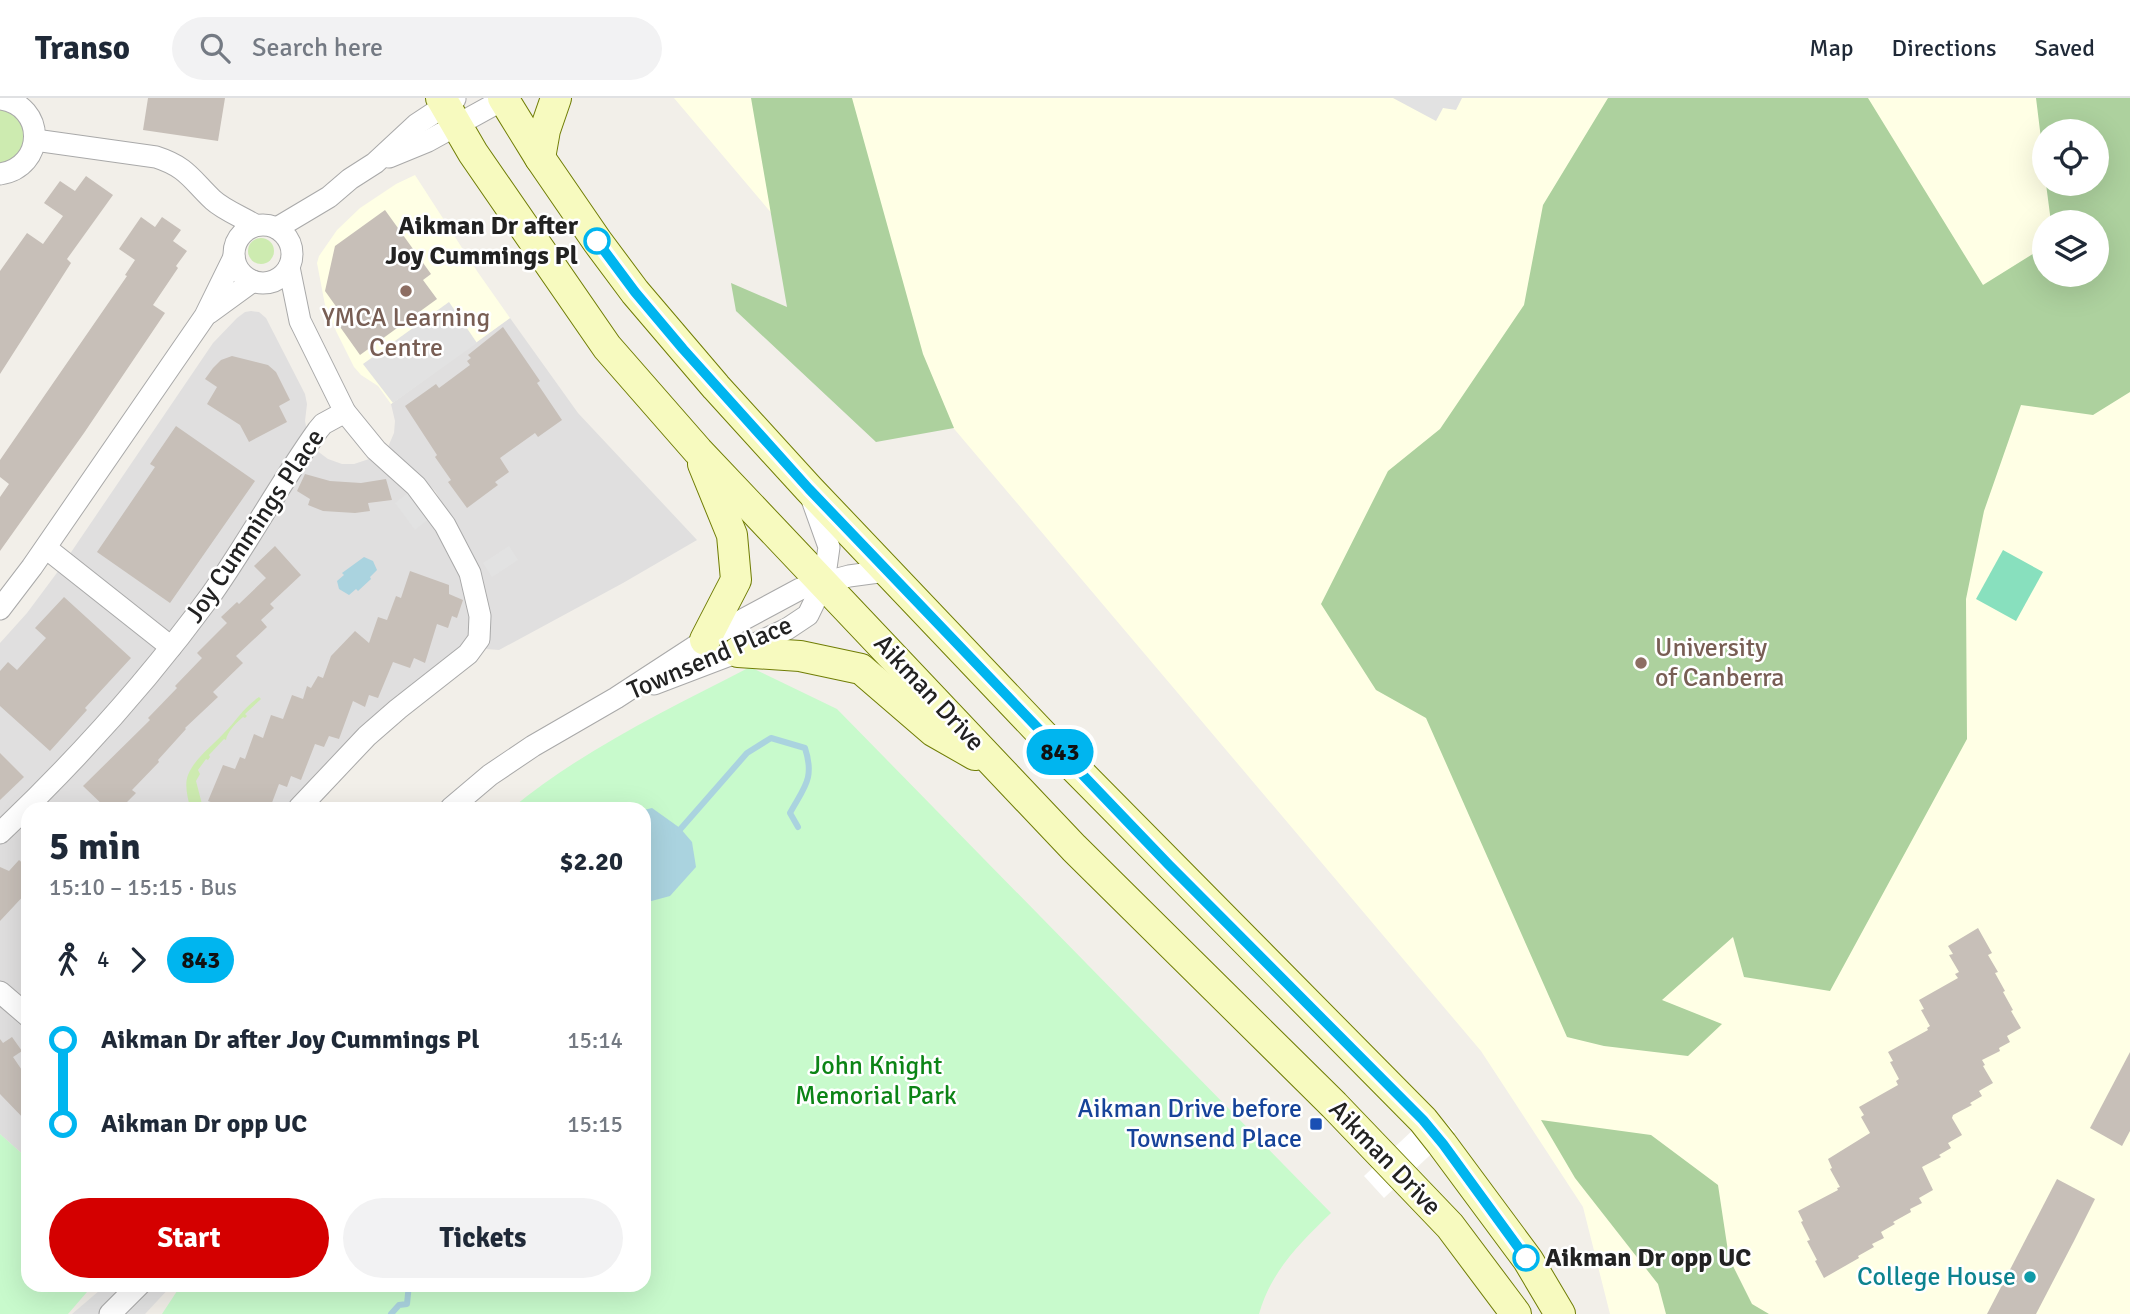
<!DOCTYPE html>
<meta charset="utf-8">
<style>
:root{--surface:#fff;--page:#f2f2f3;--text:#1f2937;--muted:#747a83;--line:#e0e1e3;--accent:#d40000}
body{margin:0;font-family:Signika,sans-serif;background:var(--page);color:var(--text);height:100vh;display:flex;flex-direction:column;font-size:26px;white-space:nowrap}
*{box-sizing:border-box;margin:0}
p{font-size:23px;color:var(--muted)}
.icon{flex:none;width:38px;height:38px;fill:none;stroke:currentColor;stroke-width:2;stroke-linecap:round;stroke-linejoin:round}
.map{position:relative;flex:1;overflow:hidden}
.panel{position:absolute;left:21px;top:704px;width:630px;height:490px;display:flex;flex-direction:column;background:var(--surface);border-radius:21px;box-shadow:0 7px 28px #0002}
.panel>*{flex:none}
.badge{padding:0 14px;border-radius:23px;font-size:24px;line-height:46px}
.buttons{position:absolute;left:2032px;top:21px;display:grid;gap:14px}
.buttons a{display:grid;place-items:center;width:77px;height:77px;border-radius:50%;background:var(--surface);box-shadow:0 7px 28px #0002;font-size:35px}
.map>.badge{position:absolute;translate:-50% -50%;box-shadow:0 0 0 4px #fff}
.legs{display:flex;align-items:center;gap:10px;height:77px;padding:0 28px;font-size:23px}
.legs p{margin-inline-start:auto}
.head{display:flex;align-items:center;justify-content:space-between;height:119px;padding:0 28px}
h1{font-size:38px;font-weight:700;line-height:52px}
.cta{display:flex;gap:14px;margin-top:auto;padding:14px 28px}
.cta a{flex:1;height:80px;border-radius:42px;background:var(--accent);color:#fff;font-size:28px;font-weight:700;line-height:80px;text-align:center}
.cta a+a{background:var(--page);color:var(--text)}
ul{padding:0 28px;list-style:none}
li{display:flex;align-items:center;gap:24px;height:84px;font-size:26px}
li i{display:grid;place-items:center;width:10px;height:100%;margin:0 9px;background:currentColor}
li i::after{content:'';width:18px;height:18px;margin:-9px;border:5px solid;border-radius:50%;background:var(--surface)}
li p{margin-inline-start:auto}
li:first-child i{background:linear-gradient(#0000 50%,currentColor 0)}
li:last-child i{background:linear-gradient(currentColor 50%,#0000 0)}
header{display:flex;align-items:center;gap:42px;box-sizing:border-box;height:98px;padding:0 35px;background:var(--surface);border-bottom:2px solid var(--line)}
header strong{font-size:33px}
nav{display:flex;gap:38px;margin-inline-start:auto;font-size:24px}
.search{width:490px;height:63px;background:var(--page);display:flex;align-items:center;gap:18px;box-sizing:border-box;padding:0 24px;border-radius:38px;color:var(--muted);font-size:26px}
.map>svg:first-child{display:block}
.residential{fill:#e0dfdf}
.education{fill:#ffffe5;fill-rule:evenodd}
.grass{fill:#cdebb0}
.forest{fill:#add19e}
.park{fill:#c8facc}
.pitch{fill:#88e0be}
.parking{fill:#e2e2e2}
.water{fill:#aad3df}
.pier{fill:#fff}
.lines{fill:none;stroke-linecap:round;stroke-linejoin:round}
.stream{stroke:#aad3df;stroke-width:6}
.building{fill:#c7bfb8}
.street-casing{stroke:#a9a9a9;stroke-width:23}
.secondary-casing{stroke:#707d05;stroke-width:32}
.street{stroke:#fff;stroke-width:21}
.secondary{stroke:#f7fabf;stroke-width:30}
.line-1-casing{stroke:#fff;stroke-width:16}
.line-1{stroke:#00b5ef;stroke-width:10}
.stop-1-dot{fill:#fff;stroke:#00b5ef;stroke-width:3.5}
.education-dot{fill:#8d6e63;stroke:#fff;stroke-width:2.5}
.transit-dot{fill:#1a4fb4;stroke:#fff;stroke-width:2.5}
.culture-dot{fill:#0f9aa8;stroke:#fff;stroke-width:2.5}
.labels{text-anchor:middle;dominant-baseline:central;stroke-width:5;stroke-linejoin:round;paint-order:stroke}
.stop-label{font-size:26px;font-weight:bold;fill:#222;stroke:#fff;text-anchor:end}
.education-label{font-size:26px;fill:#785e54;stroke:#fff}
.street-label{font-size:26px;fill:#222;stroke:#fff}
.park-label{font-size:26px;fill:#0c8416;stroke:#fff}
.transit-label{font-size:26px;fill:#164399;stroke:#fff;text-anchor:end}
.culture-label{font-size:26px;fill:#0d838f;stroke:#fff;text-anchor:end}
</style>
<header>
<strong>Transo</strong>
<div class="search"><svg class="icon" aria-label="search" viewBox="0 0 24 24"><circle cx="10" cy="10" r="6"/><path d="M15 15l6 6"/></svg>Search here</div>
<nav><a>Map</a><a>Directions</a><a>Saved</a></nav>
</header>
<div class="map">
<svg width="2130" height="1216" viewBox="0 0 2130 1216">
<rect width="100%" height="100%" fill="#f2efe9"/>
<g class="residential">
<polygon points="251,213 259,214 266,220 305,296 307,306 305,323 308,338 316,352 328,361 342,366 354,366 372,360 391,376 424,412 460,472 471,524 469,540 318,675 287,710 28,710 28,1061 0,1036 0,545 27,515 59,472 213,245 237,220 245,214"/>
<polygon points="510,220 578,315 697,442 623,485 499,552 486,551 490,536 490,523 477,467 468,448 435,393 388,349 394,335 395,323 391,306"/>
</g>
<g class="education">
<path d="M674 0H2130V1216H1610L1583 1109 1481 953ZM2044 33H2096V86H2044ZM2044 124H2096V177H2044Z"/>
<polygon points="415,77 477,173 510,220 391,306 378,288 361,277 354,269 336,233 325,207 317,165 319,158 337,132 360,110 396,86"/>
</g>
<g class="grass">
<polygon points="0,11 16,18 22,25 25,43 17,59 0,67"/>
<circle cx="261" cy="153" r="13"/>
<path d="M259 599 261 601 245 616 247 618 245 620 243 619C236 625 227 634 226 642L224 641 209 657 210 659 208 662 206 661 198 672 200 676 196 683 203 710H190C188 700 184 687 188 677 195 660 212 648 224 635 237 622 243 610 259 599Z"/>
</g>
<g class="forest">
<polygon points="751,0 852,0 923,256 954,330 876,344 736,213 731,185 787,209"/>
<polygon points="1608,0 1868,0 1983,187 2044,149 2044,177 2096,177 2096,124 2051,124 2046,86 2096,86 2096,33 2044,33 2044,65 2036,0 2130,0 2130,294 2093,317 2021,307 1984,413 1966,501 1967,641 1830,893 1744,879 1733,839 1662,902 1722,926 1688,958 1604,948 1567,939 1426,620 1376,592 1321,506 1388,373 1440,331 1524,207 1543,107"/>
<polygon points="1541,1022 1651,1037 1718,1087 1729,1160 1752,1206 1769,1216 1666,1216 1658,1186 1575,1080"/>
</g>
<g class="park">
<path d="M750 569 837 611 1331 1115C1300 1145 1271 1173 1259 1216H162L181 1187 644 1186V710H512C584 651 667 612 750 569Z"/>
<polygon points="0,1036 28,1061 28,1186 93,1187 68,1216 0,1216"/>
</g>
<polygon class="pitch" points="2003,452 2043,474 2016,523 1976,501"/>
<g class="parking">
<polygon points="1393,0 1462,0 1456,12 1443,10 1436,23"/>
<polygon points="449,204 477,245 393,305 363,266"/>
<polygon points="409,394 430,420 415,432 395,405"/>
<polygon points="509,448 518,462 492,479 483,465"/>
<polygon points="106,1187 172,1187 145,1216 72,1216"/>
</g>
<g class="water">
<polygon points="364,459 373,463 377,472 370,479 371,481 358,493 356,491 349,497 339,491 337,483 344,477 342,475"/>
<polygon points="652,710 680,730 692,744 696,769 670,798 644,805 644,712"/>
</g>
<polygon class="pier" points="1434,1012 1455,1034 1384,1100 1364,1078"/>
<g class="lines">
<g class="stream">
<path d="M677 735 747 655 771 640 805 650C815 681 804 689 790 715L798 729"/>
<polyline points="391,1216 399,1207 407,1206 409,1186"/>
</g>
</g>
<g class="building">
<polygon points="148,0 225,0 218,43 143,32"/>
<polygon points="86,78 113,97 67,161 71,165 0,276 0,173 27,135 43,146 63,118 44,105 60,83 75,93"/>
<polygon points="385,112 431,176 423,182 437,201 360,257 338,226 345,221 325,193 335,148"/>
<polygon points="141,119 155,129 162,119 181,132 173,143 187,153 176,168 178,170 153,207 165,215 84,335 0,453 0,399 9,386 0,379 0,362 127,178 125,177 135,162 119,151"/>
<polygon points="503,229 540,283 537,285 562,322 538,339 535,335 500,360 509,374 495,384 498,387 467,410 448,384 451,382 435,359 437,357 405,308 436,286 439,290 470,267 467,263 471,260 468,257"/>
<polygon points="232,258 268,267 276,274 290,302 279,308 287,324 249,344 240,327 207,306 217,289 205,281 213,270 221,262"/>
<polygon points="176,328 255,383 170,505 97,454 155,369 150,366"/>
<polygon points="305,376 330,383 361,385 386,381 392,402 368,405 370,413 355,415 323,413 308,407 310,401 297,393"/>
<polygon points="275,448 301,477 270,506 274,510 261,522 267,529 236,558 243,565 213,594 218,599 185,630 186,631 158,662 159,664 132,692 136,695 121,710 106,710 83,688 150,622 148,620 177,590 175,588 202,560 197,555 227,525 221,519 237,504 239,506 266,480 254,468"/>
<polygon points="410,473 449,487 449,496 463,502 457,520 452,518 448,530 437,526 425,565 414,560 410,570 393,564 378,600 369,597 365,609 353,603 339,641 329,638 324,649 315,646 301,682 291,678 287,689 279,686 270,710 227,710 208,703 223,667 235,671 240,659 245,661 254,636 263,640 271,617 283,621 292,597 303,601 307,588 311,590 318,578 323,580 331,558 355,533 369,545 378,519 387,522 396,498 401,500"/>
<polygon points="64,499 131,560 85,610 87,612 50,653 0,608 0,573 8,564 17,572 46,540 35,530"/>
<polygon points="0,655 24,679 0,702"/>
<polygon points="19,762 28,770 28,793 0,823 0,769 9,773"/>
<polygon points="1978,830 1992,855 1988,857 1998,874 1995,875 2005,893 2003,894 2013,912 2011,913 2021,930 2007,938 2010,944 1999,950 2000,953 1982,962 1985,967 1983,968 1993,985 1979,993 1982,998 1970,1005 1972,1007 1953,1017 1952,1020 1962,1037 1948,1045 1951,1050 1939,1057 1941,1059 1922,1069 1933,1092 1919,1100 1922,1105 1910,1111 1911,1114 1893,1124 1895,1126 1881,1134 1884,1140 1872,1146 1874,1149 1858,1158 1859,1160 1824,1180 1815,1163 1817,1162 1807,1143 1810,1142 1801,1124 1803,1123 1798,1113 1838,1092 1837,1090 1840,1089 1830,1071 1832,1070 1828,1061 1870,1035 1861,1019 1864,1017 1859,1009 1898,987 1896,983 1899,981 1890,964 1893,963 1888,954 1928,932 1927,930 1930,928 1921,912 1924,911 1919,902 1958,880 1955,876 1959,874 1949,857 1953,856 1948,848"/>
<polygon points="12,939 22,953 13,959 28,981 28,1025 0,996 0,941 3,945"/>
<polygon points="2130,954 2130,1033 2122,1048 2090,1030"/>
<polygon points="2057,1081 2095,1101 2074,1143 2036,1216 1987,1216"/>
</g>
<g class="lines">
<g class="street-casing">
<g id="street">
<path d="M0 1C46 7 46 69 0 76"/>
<path d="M35 42 156 59C187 69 191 81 213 102 224 112 242 119 255 127"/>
<polyline points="389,59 428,43 506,0"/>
<circle cx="263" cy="156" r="29"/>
<polyline points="277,130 329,99 350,81 375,65 417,26 455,1"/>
<polyline points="289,169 300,223 345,314 376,352 416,388 445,427 470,475 480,518 479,541 468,556 398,611 367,638 299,710"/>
<polyline points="209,215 253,183"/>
<polyline points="46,450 171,549"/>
<polyline points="0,511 32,469 205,218 234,159"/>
<polyline points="654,586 738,554 787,531 808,517 824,484 829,449 810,396"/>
<polyline points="451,710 490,677 533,648 616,600 705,542 800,491 849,478 886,473"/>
<path d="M0 735C77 662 148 583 211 497 249 443 280 385 318 332L323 326 345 314"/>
<polyline points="0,894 28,918"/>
<polyline points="110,1216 140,1186"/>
</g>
</g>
<g class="secondary-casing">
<g id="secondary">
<polyline points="441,0 473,55 607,249 698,353 1074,750 1334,1007 1450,1128 1516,1216"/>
<polyline points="503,0 540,60 597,143 635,194 716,289 809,391 1062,657 1423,1022 1442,1046 1528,1162 1560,1216"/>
<polyline points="540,60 545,32 556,0"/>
<polyline points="703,366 732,437 736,482 705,542"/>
<polyline points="738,554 800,558 861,571 933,633 975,657"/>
</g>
</g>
<use href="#street" class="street"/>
<use href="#secondary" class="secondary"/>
</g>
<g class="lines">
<g class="line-1-casing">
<polyline id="line-1" points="597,143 635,194 683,251 809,391 1169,767 1423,1022 1443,1046 1526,1160"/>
</g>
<use href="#line-1" class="line-1"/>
</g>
<g class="stop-1-dot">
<circle cx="597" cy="143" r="12"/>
<circle cx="1526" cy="1160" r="12"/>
</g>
<g class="education-dot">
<circle cx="406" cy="193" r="7"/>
<circle cx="1641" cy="565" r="7"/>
</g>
<rect class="transit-dot" x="1309" y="1019" width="14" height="14" rx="3.5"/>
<circle class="culture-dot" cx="2030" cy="1179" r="7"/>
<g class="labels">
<g class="stop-label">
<text x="578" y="128">Aikman Dr after<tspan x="578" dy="30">Joy Cummings Pl</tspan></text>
<text x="1545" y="1160" text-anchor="start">Aikman Dr opp UC</text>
</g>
<g class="education-label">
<text x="406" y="220">YMCA Learning<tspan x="406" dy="30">Centre</tspan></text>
<text x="1655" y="550" text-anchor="start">University<tspan x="1655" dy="30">of Canberra</tspan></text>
</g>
<g class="street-label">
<text transform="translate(255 428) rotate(-56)">Joy Cummings Place</text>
<text transform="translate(710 560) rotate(-23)">Townsend Place</text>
<text transform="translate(929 595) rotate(47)">Aikman Drive</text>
<text transform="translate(1385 1060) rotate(46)">Aikman Drive</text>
</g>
<g class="park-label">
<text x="876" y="968">John Knight<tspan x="876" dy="30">Memorial Park</tspan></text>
</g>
<g class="transit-label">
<text x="1302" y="1011">Aikman Drive before<tspan x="1302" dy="30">Townsend Place</tspan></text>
</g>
<g class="culture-label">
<text x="2016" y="1179">College House</text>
</g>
</g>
</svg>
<div class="buttons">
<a><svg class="icon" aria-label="locate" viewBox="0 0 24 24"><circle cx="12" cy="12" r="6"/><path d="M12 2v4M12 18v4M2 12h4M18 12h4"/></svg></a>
<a><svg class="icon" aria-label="layers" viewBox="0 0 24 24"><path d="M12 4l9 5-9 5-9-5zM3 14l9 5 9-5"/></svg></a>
</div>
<b class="badge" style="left:1060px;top:654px;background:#00b5ef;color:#111">843</b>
<section class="panel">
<div class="head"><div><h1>5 min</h1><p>15:10 – 15:15 · Bus</p></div><b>$2.20</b></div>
<div class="legs"><svg class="icon" aria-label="walk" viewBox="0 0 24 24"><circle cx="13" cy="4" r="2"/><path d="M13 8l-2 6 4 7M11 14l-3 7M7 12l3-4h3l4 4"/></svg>4<svg class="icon" aria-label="forward" viewBox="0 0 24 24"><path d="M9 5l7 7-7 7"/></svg><b class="badge" style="background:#00b5ef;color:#111">843</b></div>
<ul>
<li><i style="color:#00b5ef"></i><b>Aikman Dr after Joy Cummings Pl</b><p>15:14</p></li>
<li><i style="color:#00b5ef"></i><b>Aikman Dr opp UC</b><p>15:15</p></li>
</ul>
<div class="cta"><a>Start</a><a>Tickets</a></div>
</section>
</div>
